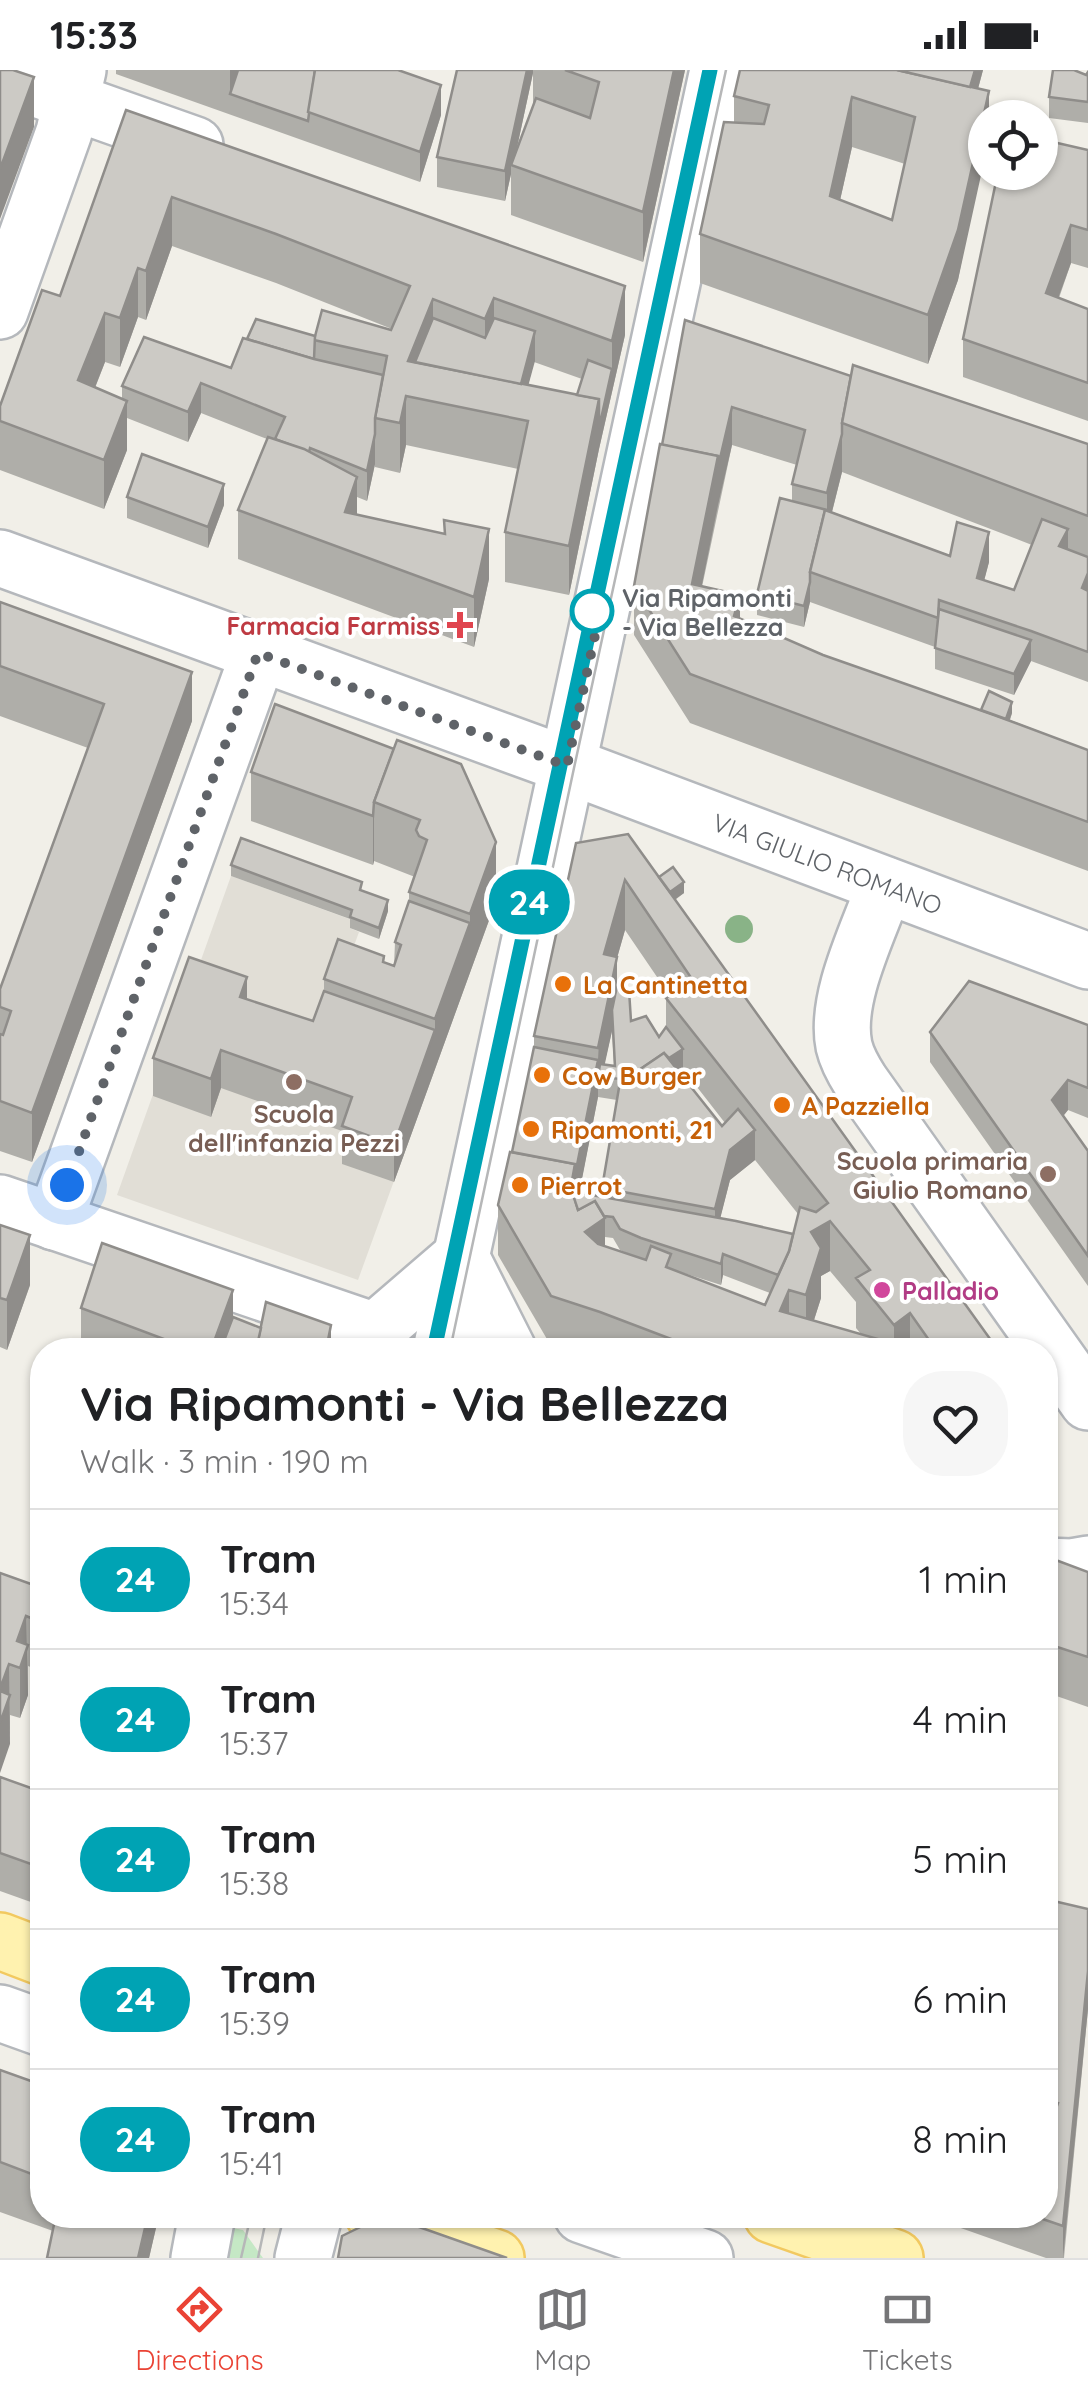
<!DOCTYPE html>
<meta charset="utf-8">
<style>
:root{--surface:#fff;--page:#f6f6f6;--text:#202124;--muted:#757577;--line:#e0e0e0;--accent:#ea4335}
body{margin:0;font-family:Quicksand,sans-serif;background:var(--page);color:var(--text);height:100vh;display:flex;flex-direction:column;font-size:38px;white-space:nowrap}
*{box-sizing:border-box;margin:0}
p{font-size:32px;color:var(--muted)}
.icon{flex:none;width:55px;height:55px;fill:none;stroke:currentColor;stroke-width:2;stroke-linecap:round;stroke-linejoin:round}
.map{position:relative;flex:1;overflow:hidden}
.sheet{position:absolute;left:30px;top:1268px;width:1028px;height:890px;display:flex;flex-direction:column;background:var(--surface);border-radius:40px;box-shadow:0 2px 8px #0004}
.sheet>*{flex:none}
.badge{padding:0 20px;border-radius:32px;font-size:35px;line-height:65px}
.buttons{position:absolute;left:968px;top:30px;display:grid;gap:20px}
.buttons a{display:grid;place-items:center;width:90px;height:90px;border-radius:50%;background:var(--surface);box-shadow:0 2px 8px #0004;font-size:50px}
.you{position:absolute;width:50px;height:50px;margin:-25px;border:8px solid #fff;border-radius:50%;background:#1a73e8;box-shadow:0 0 0 15px #1a73e833}
.map>.badge{position:absolute;translate:-50% -50%;box-shadow:0 0 0 5px #fff}
.round{display:grid;place-items:center;flex:none;width:105px;height:105px;border-radius:40px;background:var(--page)}
.head{display:flex;align-items:center;justify-content:space-between;height:170px;padding:0 50px}
h1{font-size:48px;font-weight:800;line-height:75px}
ul{padding:0;list-style:none}
li{display:flex;align-items:center;gap:30px;height:140px;padding:0 50px;border-top:2px solid var(--line)}
li div{flex:1}
li b{display:block;font-size:38px}
li em{font-style:normal}
li .badge{min-width:110px;font-weight:700;text-align:center}
.status{display:flex;justify-content:space-between;align-items:center;height:70px;padding:0 50px;background:var(--surface);direction:ltr}
.status svg{height:28px;fill:currentColor}
.dock{display:flex;justify-content:space-around;align-items:center;height:140px;border-top:2px solid var(--line);background:var(--surface);font-size:28px;color:var(--muted)}
.dock a{display:grid;justify-items:center;gap:5px}
.dock .current{color:var(--accent)}
.map>svg:first-child{display:block}
.education{fill:#e1ded6}
.green{fill:#c5e8c5}
.lines{fill:none;stroke-linecap:round;stroke-linejoin:round}
.minor-casing{stroke:#b5b8bc;stroke-width:60}
.major-casing{stroke:#f2c960;stroke-width:60}
.minor{stroke:#fff;stroke-width:55}
.major{stroke:#fff2af;stroke-width:55}
.tram{stroke:#b6b7b8;stroke-width:2.5}
.tree{fill:#89b387}
.wall{fill:#afaea9;fill-rule:evenodd}
.shaded-wall{fill:#8f8d8a}
.building{fill:#cccac5;stroke:#8f8d8a;stroke-width:2.5;fill-rule:evenodd}
.line-casing{stroke:#fff;stroke-width:22}
.line{stroke:#00a3b4;stroke-width:15}
.walk{stroke:#5f6368;stroke-width:10;stroke-dasharray:0 18}
.stop-dot{fill:#fff;stroke:#00a3b4;stroke-width:5}
.health-dot{fill:#e0444e;stroke:#fff;stroke-width:4}
.food-dot{fill:#e8710a;stroke:#fff;stroke-width:4}
.education-dot{fill:#8d6e63;stroke:#fff;stroke-width:4}
.hotel-dot{fill:#d1479c;stroke:#fff;stroke-width:4}
.labels{text-anchor:middle;dominant-baseline:central;stroke-width:8;stroke-linejoin:round;paint-order:stroke}
.stop-label{font-size:25px;font-weight:bold;fill:#5f6368;stroke:#fff;text-anchor:start}
.health-label{font-size:25px;font-weight:bold;fill:#be3a42;stroke:#fff;text-anchor:end}
.street-label{font-size:25px;fill:#5f6368;stroke:#fff}
.food-label{font-size:25px;font-weight:bold;fill:#c56008;stroke:#fff;text-anchor:start}
.education-label{font-size:25px;font-weight:bold;fill:#785e54;stroke:#fff}
.hotel-label{font-size:25px;font-weight:bold;fill:#b23c85;stroke:#fff;text-anchor:start}
</style>
<div class="status"><b>15:33</b><svg viewBox="0 0 49 12"><path d="M0 12V9h3v3zM5 12V6h3v6zM10 12V3h3v9zM15 12V0h3v12zM26 1h20v11H26zM47 4h2v5h-2z"/></svg></div>
<div class="map">
<svg width="1088" height="2188" viewBox="0 0 1088 2188">
<rect width="100%" height="100%" fill="#f1efe8"/>
<polygon class="education" points="231,806 352,850 350,858 359,862 324,958 435,998 358,1210 117,1125"/>
<polygon class="green" points="233,2158 243,2160 263,2188 227,2188"/>
<g class="lines">
<g class="minor-casing">
<g id="minor">
<polyline points="0,6 195,75"/>
<polyline points="0,241 64,62 78,0"/>
<path id="s1" d="M0 488 567 695 1088 891"/>
<path d="M885 815C869 861 834 928 844 976 847 989 854 1001 861 1012L1088 1332"/>
<polyline points="0,1133 375,1261"/>
<polyline points="54,1152 259,583"/>
<polyline points="461,1187 508,1280"/>
<polyline points="371,1280 375,1261 461,1187"/>
<polyline points="441,1280 718,0"/>
<polyline points="1045,1496 1071,1497 1088,1494"/>
<polyline points="0,1943 42,1958"/>
<polyline points="582,2145 705,2188"/>
<polyline points="199,2188 207,2145"/>
<polyline points="303,2188 314,2145"/>
</g>
</g>
<g class="major-casing">
<g id="major">
<polyline points="0,1871 42,1887"/>
<polyline points="374,2145 496,2188"/>
<polyline points="772,2145 895,2188"/>
</g>
</g>
<use href="#minor" class="minor"/>
<use href="#major" class="major"/>
<g class="tram">
<polyline points="434,1280 710,0"/>
<polyline points="450,1280 574,698 726,0"/>
<polyline points="241,2188 251,2145"/>
<polyline points="258,2188 267,2145"/>
</g>
</g>
<circle class="tree" cx="739" cy="859" r="14"/>
<g class="wall">
<polygon points="116,0 398,0 441,45 420,112 116,4"/>
<path d="M457 0H685L643 192 511 145V104L505 131 437 117V87ZM533 3V36L516 82Z"/>
<path d="M983 0 978 19 989 48 958 210 928 294 700 213V164L734 53V26ZM852 77 905 94 892 150 840 130Z"/>
<polygon points="1088,2 1088,53 1049,48 1049,27 1086,5"/>
<path d="M126 40 625 265 599 379 569 525 505 512V462L518 399 406 375 400 403 375 397V394L367 431 357 427V445L444 464V450L489 509 474 577 238 489V440L267 369 201 343 188 372 127 348V380L104 439 0 400V336L60 226ZM172 176 276 213 392 259 391 260 315 266 247 269 231 298 122 316V328L95 318 105 292 120 297 138 247 146 250ZM534 292 582 309 577 325 528 315Z"/>
<polygon points="1088,80 1088,198 1071,193 1059,228 1088,239 1088,351 963,307 963,269"/>
<path d="M685 250 851 306 1088 374V612L1031 591 1014 625 935 599V577L810 532 804 557 757 545V524L792 431V414L797 395 732 375 702 517 740 548 823 585 981 640 1012 643 1010 650 1088 680V801L690 653 634 565V516L662 375ZM842 402 1032 475 1014 520 984 510 989 492 950 486 832 442Z"/>
<polygon points="127,427 224,435 208,478 127,448"/>
<polygon points="0,532 192,651 32,1092 0,1081 0,919 88,678 0,646"/>
<polygon points="394,679 496,831 394,1112 342,1094 342,1061 221,1018 211,1047 153,1026 153,988 247,929 313,951 324,921 324,909 384,892 394,896 395,872 409,831 409,822 415,807 374,791 373,795 251,751 251,702"/>
<path d="M576 773 659 807 684 823 675 830 998 1280H565L551 1276 498 1185V1135L512 1082 534 977V966ZM625 860 670 926 666 928V957L659 967 631 951 617 916V888ZM612 961 614 996 604 995ZM683 999 725 1053 722 1056 679 1002ZM598 1027 617 1030 602 1118V1127L579 1123ZM755 1090 798 1144 793 1164 720 1148 730 1110ZM605 1167 613 1168 620 1180 634 1186 605 1176ZM671 1199 721 1215 723 1205 770 1223 765 1235ZM830 1201 856 1232V1258L861 1264 814 1250 821 1228V1206Z"/>
<polygon points="231,795 362,820 388,841 379,869 350,858 350,849 231,806"/>
<polygon points="1088,955 1088,1048 1068,1040 1063,1046 1088,1081 1088,1216 930,992 930,962"/>
<polygon points="0,1155 30,1215 7,1280 0,1277"/>
<polygon points="81,1238 233,1248 331,1280 91,1280 81,1276"/>
<polygon points="1045,1486 1088,1502 1088,1637 1045,1622"/>
<polygon points="0,1503 42,1518 36,1599 28,1596 28,1625 20,1648 10,1645 10,1674"/>
<polygon points="0,1707 42,1722 42,1836 0,1821"/>
<polygon points="1045,1829 1088,1839 1088,1939 1064,2188 1046,2188 924,2145 1045,2145"/>
<polygon points="0,2000 42,2015 42,2145 159,2145 149,2188 53,2161 0,2142"/>
</g>
<g class="shaded-wall">
<polygon points="230,0 245,0 230,24 230,44"/>
<polygon points="527,0 533,0 533,3 513,96 511,95 511,104 505,131 505,101"/>
<polygon points="674,0 685,0 643,192 643,142"/>
<polygon points="975,0 983,0 970,48 970,18"/>
<polygon points="34,7 34,57 0,149 0,99"/>
<polygon points="441,15 441,45 420,112 420,82"/>
<polygon points="989,21 989,48 985,48 985,87 958,210 928,294 928,245"/>
<polygon points="852,27 852,77 830,175 830,126"/>
<polygon points="172,127 172,176 146,250 146,201"/>
<polygon points="1071,155 1071,193 1046,261 1046,223"/>
<polygon points="138,198 138,247 120,297 120,248"/>
<polygon points="625,216 625,265 599,379 569,525 569,476 599,329 612,299 612,271"/>
<polygon points="494,228 494,278 485,298 485,249"/>
<polygon points="433,229 433,278 408,310 408,291"/>
<polygon points="105,243 105,292 78,360 78,310"/>
<polygon points="535,261 535,291 521,342 516,332"/>
<polygon points="201,313 201,343 188,372 188,342"/>
<polygon points="406,326 406,375 400,403 400,353"/>
<polygon points="127,331 127,380 104,439 104,390"/>
<polygon points="732,337 732,375 718,435 692,564 692,514 718,386"/>
<polygon points="375,364 375,394 367,431 367,401"/>
<polygon points="842,364 842,402 816,505 827,440 827,423"/>
<polygon points="357,407 357,457 345,442"/>
<polygon points="224,414 224,435 208,478 208,457"/>
<polygon points="489,459 489,509 474,577 474,527"/>
<polygon points="1068,459 1068,489 1059,476"/>
<polygon points="989,462 989,492 977,538 977,508"/>
<polygon points="1088,503 1088,533 1082,518"/>
<polygon points="810,512 810,532 804,557 804,536"/>
<polygon points="740,525 740,575 734,546"/>
<polygon points="1031,570 1031,591 1014,625 1014,604"/>
<polygon points="192,602 192,651 32,1092 32,1043"/>
<polygon points="1012,632 1012,643 994,694 994,683"/>
<polygon points="374,742 374,791 373,795 373,746"/>
<polygon points="496,772 496,831 394,1112 394,1075 435,960 435,949 470,853 470,844"/>
<polygon points="625,810 625,860 617,888 617,937 612,940 612,961 602,1007 598,1007 598,1027 575,1145 571,1116 598,990 604,884"/>
<polygon points="684,812 684,823 664,837 664,826"/>
<polygon points="388,830 388,841 379,869 379,858"/>
<polygon points="247,907 247,945 240,927"/>
<polygon points="683,979 683,999 636,1032 636,1011"/>
<polygon points="221,980 221,1018 211,1047 211,1009"/>
<polygon points="1068,1010 1068,1040 1052,1060 1052,1030"/>
<polygon points="755,1060 755,1090 730,1110 715,1169 715,1139 730,1080"/>
<polygon points="605,1148 605,1198 585,1162"/>
<polygon points="830,1151 830,1201 821,1206 821,1228 806,1275 806,1225 811,1162"/>
<polygon points="30,1165 30,1215 7,1280 7,1230"/>
<polygon points="723,1184 723,1205 721,1215 721,1194"/>
<polygon points="233,1220 233,1258 222,1276 222,1280 211,1280"/>
<polygon points="789,1220 789,1269 780,1241"/>
<polygon points="910,1243 910,1280 894,1280 894,1255"/>
<polygon points="331,1255 331,1280 326,1280"/>
<polygon points="42,1533 42,1582 36,1599 36,1550"/>
<polygon points="26,1546 28,1625 20,1648 20,1598 17,1571"/>
<polygon points="9,1594 10,1674 0,1703 0,1619"/>
<polygon points="1051,1694 1051,1715 1045,1731 1045,1710"/>
<polygon points="1088,1901 1088,1939 1063,2188 1063,2156"/>
<polygon points="148,2145 159,2145 149,2188 138,2188"/>
</g>
<g class="building">
<polygon points="0,0 13,0 34,7 0,99"/>
<polygon points="238,0 315,0 308,51 230,24"/>
<polygon points="315,0 398,0 441,15 420,82 308,42"/>
<polygon points="457,0 527,0 505,101 437,87"/>
<polygon points="565,0 674,0 643,142 511,95 536,28 590,48 599,12"/>
<path d="M740 0H897L989 21 958 160 928 245 700 164 724 52 764 54 769 35 734 26ZM852 27 915 47 892 150 830 126Z"/>
<polygon points="897,0 975,0 970,17"/>
<polygon points="1053,0 1074,0 1086,5 1088,2 1088,32 1049,27"/>
<polygon points="126,40 625,216 612,271 494,228 485,249 433,229 408,291 599,329 569,476 505,462 528,351 406,326 400,353 375,348 387,286 314,270 322,240 391,260 410,216 276,164 172,127 146,201 138,198 120,248 105,243 78,310 127,331 104,390 0,351 0,336 42,220 60,226"/>
<polygon points="1040,69 1088,80 1088,160 1071,155 1046,223 1088,239 1088,313 963,269 998,102 1040,102"/>
<polygon points="433,248 485,268 494,248 535,261 521,314 415,292"/>
<polygon points="256,249 315,266 314,289 247,269"/>
<polygon points="685,250 851,306 842,353 842,364 827,423 792,414 805,360 732,337 718,397 718,386 662,375"/>
<polygon points="144,267 231,298 243,268 314,289 383,305 375,348 375,364 367,401 310,378 309,382 275,369 285,347 201,313 188,342 122,316"/>
<polygon points="588,290 612,299 599,358 599,329 577,325"/>
<polygon points="853,295 1088,374 1088,446 842,353"/>
<polygon points="268,367 304,379 357,407 345,442 445,464 444,450 489,459 474,527 238,440"/>
<polygon points="660,374 718,386 692,514 740,525 734,546 823,585 994,645 1088,680 1088,752 690,604 634,516"/>
<polygon points="142,384 224,414 208,457 127,427"/>
<polygon points="780,428 827,440 825,440 810,502 810,512 804,536 757,524"/>
<polygon points="825,440 950,486 957,452 989,462 977,508 1014,520 1042,449 1068,459 1059,476 1088,487 1088,503 1082,518 1088,521 1088,582 1031,561 939,530 938,548 810,502"/>
<polygon points="0,532 192,602 32,1043 0,1031 0,964 3,965 11,941 0,937 0,919 104,634 0,596"/>
<polygon points="939,539 1031,570 1014,604 935,578"/>
<polygon points="989,621 1012,632 1006,649 981,640"/>
<polygon points="275,634 394,679 374,732 373,746 251,702"/>
<polygon points="397,670 461,694 496,772 470,844 409,822 427,770 419,766 416,760 420,750 374,732"/>
<polygon points="628,764 998,1280 936,1280 910,1243 894,1255 856,1208 870,1200 830,1151 811,1162 821,1178 806,1225 789,1220 780,1241 878,1269 874,1280 700,1280 600,1242 551,1226 498,1135 510,1082 575,1094 571,1116 578,1140 595,1131 605,1148 585,1162 598,1174 646,1190 651,1176 671,1184 666,1197 765,1235 789,1181 800,1137 816,1142 828,1133 666,928 694,912 625,810 604,884 617,887 598,978 534,966 576,773"/>
<polygon points="241,768 362,812 360,820 388,830 379,858 350,847 352,840 231,795"/>
<polygon points="673,797 684,812 670,822 659,807"/>
<polygon points="409,831 470,853 435,949 324,909 338,869 384,886 383,892 394,896 401,875 395,872"/>
<polygon points="189,887 247,907 240,927 313,951 324,921 435,960 394,1075 342,1056 352,1027 221,980 211,1009 153,988"/>
<polygon points="969,911 1088,955 1088,1018 1068,1010 1052,1030 1088,1081 1088,1186 930,962"/>
<polygon points="617,916 629,920 631,951 646,946 659,967 666,957 683,979 669,988 664,983 636,1002 622,1000 621,1009 598,1007 600,994 615,996 612,940"/>
<polygon points="534,977 598,990 575,1105 575,1094 512,1082"/>
<polygon points="664,983 722,1056 738,1039 755,1060 730,1080 715,1139 602,1118 622,1000 636,1002"/>
<polygon points="575,1122 736,1151 793,1164 789,1181 778,1205 723,1184 721,1194 641,1168 620,1159 613,1147 604,1146 595,1131 578,1140 574,1128"/>
<polygon points="0,1155 30,1165 7,1230 0,1228"/>
<polygon points="102,1173 233,1220 211,1280 193,1280 81,1238"/>
<polygon points="266,1232 331,1255 326,1280 256,1280"/>
<polygon points="233,1247 261,1258 256,1280 232,1280 222,1276"/>
<polygon points="1045,1486 1088,1502 1088,1587 1045,1573"/>
<polygon points="0,1503 42,1518 42,1533 36,1550 26,1546 17,1571 28,1575 20,1598 9,1594 0,1619"/>
<polygon points="0,1621 10,1625 0,1653"/>
<polygon points="1045,1692 1051,1694 1045,1710"/>
<polygon points="0,1707 42,1722 42,1798 0,1783"/>
<polygon points="1045,1829 1088,1839 1088,1901 1063,2156 1031,2145 1045,2145 1045,2069 1058,2033 1045,2029"/>
<polygon points="0,2000 42,2015 42,2108 0,2092"/>
<polygon points="56,2145 148,2145 138,2188 47,2188"/>
<polygon points="385,2145 507,2188 338,2188 342,2166"/>
</g>
<g class="lines">
<g class="line-casing">
<polyline id="line" points="434,1280 710,0"/>
</g>
<use href="#line" class="line"/>
<polyline class="walk" points="67,1115 258,583 567,696 600,542 592,541"/>
</g>
<circle class="stop-dot" cx="592" cy="541" r="20"/>
<path class="health-dot" d="M455 540h10v10h10v10h-10v10h-10v-10h-10v-10h10z"/>
<g class="food-dot">
<circle cx="563" cy="914" r="10"/>
<circle cx="542" cy="1005" r="10"/>
<circle cx="782" cy="1035" r="10"/>
<circle cx="531" cy="1059" r="10"/>
<circle cx="520" cy="1115" r="10"/>
</g>
<g class="education-dot">
<circle cx="294" cy="1012" r="10"/>
<circle cx="1048" cy="1104" r="10"/>
</g>
<circle class="hotel-dot" cx="882" cy="1220" r="10"/>
<g class="labels">
<g class="stop-label">
<text x="622" y="527">Via Ripamonti<tspan x="622" dy="29">- Via Bellezza</tspan></text>
</g>
<g class="health-label">
<text x="440" y="555">Farmacia Farmiss</text>
</g>
<g class="street-label">
<text stroke="none"><textPath href="#s1" startOffset="882">VIA GIULIO ROMANO</textPath></text>
</g>
<g class="food-label">
<text x="583" y="914">La Cantinetta</text>
<text x="562" y="1005">Cow Burger</text>
<text x="802" y="1035">A Pazziella</text>
<text x="551" y="1059">Ripamonti, 21</text>
<text x="540" y="1115">Pierrot</text>
</g>
<g class="education-label">
<text x="294" y="1043">Scuola<tspan x="294" dy="29">dell'infanzia Pezzi</tspan></text>
<text x="1028" y="1090" text-anchor="end">Scuola primaria<tspan x="1028" dy="29">Giulio Romano</tspan></text>
</g>
<g class="hotel-label">
<text x="902" y="1220">Palladio</text>
</g>
</g>
</svg>
<div class="buttons">
<a><svg class="icon" aria-label="locate" viewBox="0 0 24 24"><circle cx="12" cy="12" r="6"/><path d="M12 2v4M12 18v4M2 12h4M18 12h4"/></svg></a>
</div>
<div class="you" style="left:67px;top:1115px"></div>
<b class="badge" style="left:529px;top:832px;background:#00a3b4;color:#fff">24</b>
<section class="sheet">
<div class="head"><div><h1>Via Ripamonti - Via Bellezza</h1><p>Walk · 3 min · 190 m</p></div><a class="round"><svg class="icon" aria-label="heart" viewBox="0 0 24 24"><path d="M12 20l-8-8c-3-5 5-10 8-4 3-6 11-1 8 4z"/></svg></a></div>
<ul>
<li><span class="badge" style="background:#00a3b4;color:#fff">24</span><div><b>Tram</b><p>15:34</p></div><em>1 min</em></li>
<li><span class="badge" style="background:#00a3b4;color:#fff">24</span><div><b>Tram</b><p>15:37</p></div><em>4 min</em></li>
<li><span class="badge" style="background:#00a3b4;color:#fff">24</span><div><b>Tram</b><p>15:38</p></div><em>5 min</em></li>
<li><span class="badge" style="background:#00a3b4;color:#fff">24</span><div><b>Tram</b><p>15:39</p></div><em>6 min</em></li>
<li><span class="badge" style="background:#00a3b4;color:#fff">24</span><div><b>Tram</b><p>15:41</p></div><em>8 min</em></li>
</ul>
</section>
</div>
<nav class="dock">
<a class="current"><svg class="icon" aria-label="directions" viewBox="0 0 24 24"><path d="M12 3l9 9-9 9-9-9zM9 14v-3h6M13 9l2 2-2 2"/></svg>Directions</a>
<a><svg class="icon" aria-label="map" viewBox="0 0 24 24"><path d="M3 6l6-2 6 2 6-2v14l-6 2-6-2-6 2zM9 4v14M15 6v14"/></svg>Map</a>
<a><svg class="icon" aria-label="tickets" viewBox="0 0 24 24"><path d="M3 7h18v10H3zM15 7v10"/></svg>Tickets</a>
</nav>
